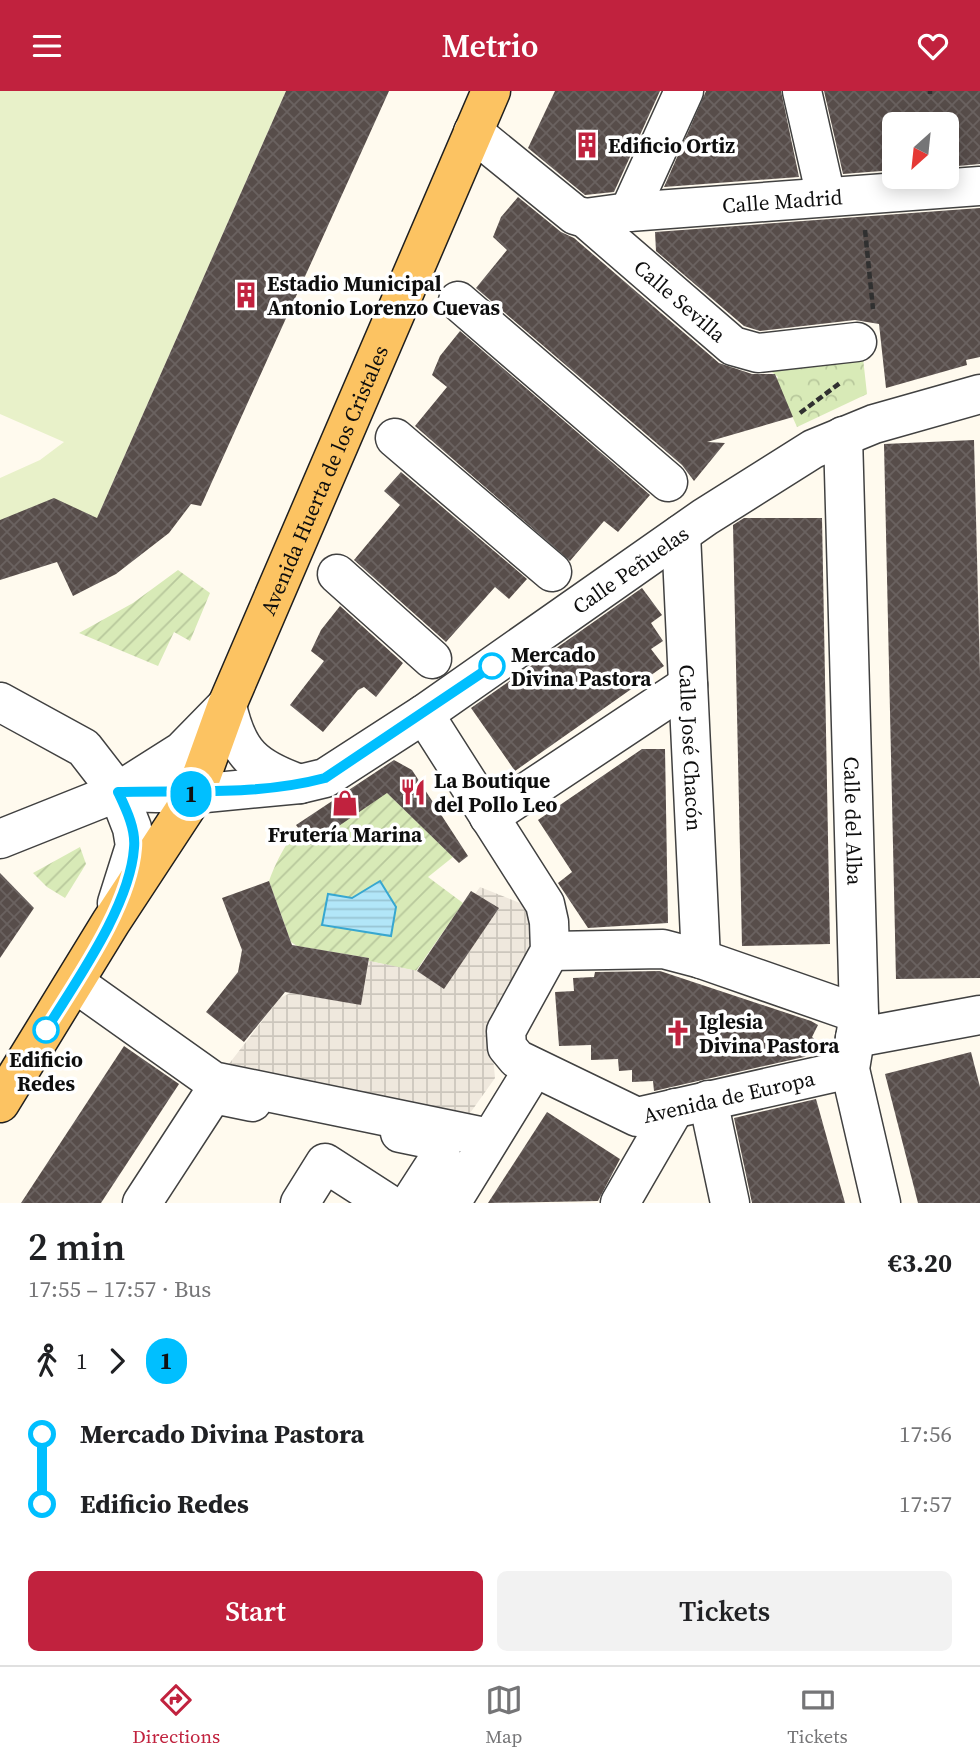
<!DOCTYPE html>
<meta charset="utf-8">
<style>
:root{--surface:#fff;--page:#f2f2f2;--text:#202124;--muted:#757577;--line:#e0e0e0;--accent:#c1223e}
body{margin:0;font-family:"Source Serif 4",serif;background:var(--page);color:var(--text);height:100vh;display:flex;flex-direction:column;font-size:26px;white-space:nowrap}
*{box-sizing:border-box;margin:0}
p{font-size:23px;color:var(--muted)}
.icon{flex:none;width:38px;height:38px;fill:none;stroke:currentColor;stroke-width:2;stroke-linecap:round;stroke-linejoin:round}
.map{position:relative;height:1112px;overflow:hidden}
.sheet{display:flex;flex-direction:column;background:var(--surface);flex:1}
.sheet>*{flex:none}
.badge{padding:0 14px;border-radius:23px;font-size:24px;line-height:46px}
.needle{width:46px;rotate:207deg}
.fabs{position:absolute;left:882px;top:21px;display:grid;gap:14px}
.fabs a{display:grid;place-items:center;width:77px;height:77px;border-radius:10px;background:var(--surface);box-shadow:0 4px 18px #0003;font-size:35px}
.map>.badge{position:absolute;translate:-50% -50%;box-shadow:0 0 0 4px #fff}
.legs{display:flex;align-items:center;gap:10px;height:77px;padding:0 28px;font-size:23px}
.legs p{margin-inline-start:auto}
.summary{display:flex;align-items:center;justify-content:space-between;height:119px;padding:0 28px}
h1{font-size:38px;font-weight:600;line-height:52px}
.primary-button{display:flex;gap:14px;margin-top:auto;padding:14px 28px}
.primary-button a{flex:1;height:80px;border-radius:10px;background:var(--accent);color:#fff;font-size:28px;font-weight:600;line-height:80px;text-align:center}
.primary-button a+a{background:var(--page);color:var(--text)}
ul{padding:0 28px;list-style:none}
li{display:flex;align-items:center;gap:24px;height:70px;font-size:26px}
li i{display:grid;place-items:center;width:10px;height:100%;margin:0 9px;background:currentColor}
li i::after{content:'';width:18px;height:18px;margin:-9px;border:5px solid;border-radius:50%;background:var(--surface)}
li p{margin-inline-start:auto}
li:first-child i{background:linear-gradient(#0000 50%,currentColor 0)}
li:last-child i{background:linear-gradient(currentColor 50%,#0000 0)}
header{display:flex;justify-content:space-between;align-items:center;height:91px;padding:0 28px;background:var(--accent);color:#fff;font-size:32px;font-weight:600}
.tabs{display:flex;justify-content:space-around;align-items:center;height:98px;border-top:2px solid var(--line);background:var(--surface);font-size:19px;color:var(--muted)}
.tabs a{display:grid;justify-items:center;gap:4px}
.tabs .current{color:var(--accent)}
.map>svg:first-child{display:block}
.park{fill:url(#park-crowns)}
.garden{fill:url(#garden-furrows)}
.pitch{fill:#e8f1c9}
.plaza{fill:url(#plaza-grid)}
.water{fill:url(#water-rules);stroke:#37a7d0;stroke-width:2}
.building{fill:url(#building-cross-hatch)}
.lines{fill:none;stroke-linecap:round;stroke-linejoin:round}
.minor-casing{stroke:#414141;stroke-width:41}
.major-casing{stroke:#1f1f1f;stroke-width:41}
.path{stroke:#303030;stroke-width:4.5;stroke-dasharray:7 3.5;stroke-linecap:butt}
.minor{stroke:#fff;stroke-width:38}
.major{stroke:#fcc362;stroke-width:38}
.line-1-casing{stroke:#fff;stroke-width:16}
.line-1{stroke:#00bfff;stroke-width:10}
.stop-1-dot{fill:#fff;stroke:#00bfff;stroke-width:3.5}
.labels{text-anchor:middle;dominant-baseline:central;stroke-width:7;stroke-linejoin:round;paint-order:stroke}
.poi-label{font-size:21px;font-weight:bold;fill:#0e0e0e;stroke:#fff;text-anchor:start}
.street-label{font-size:21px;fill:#0e0e0e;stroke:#fff}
.stop-label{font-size:21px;font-weight:bold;fill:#0e0e0e;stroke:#fff;text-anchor:start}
</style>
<header><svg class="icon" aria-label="menu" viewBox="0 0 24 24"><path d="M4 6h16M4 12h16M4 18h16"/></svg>Metrio<svg class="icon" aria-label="heart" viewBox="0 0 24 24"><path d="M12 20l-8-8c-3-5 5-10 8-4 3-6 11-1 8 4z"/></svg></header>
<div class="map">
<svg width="980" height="1112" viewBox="0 0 980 1112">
<defs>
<pattern id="park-crowns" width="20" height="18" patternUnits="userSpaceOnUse" patternTransform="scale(1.75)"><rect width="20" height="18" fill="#d8eab7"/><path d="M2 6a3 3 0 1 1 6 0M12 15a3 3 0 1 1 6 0" fill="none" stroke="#b8c89c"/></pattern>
<pattern id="garden-furrows" width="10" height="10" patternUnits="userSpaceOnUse" patternTransform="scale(1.75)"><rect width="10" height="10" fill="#d8eab7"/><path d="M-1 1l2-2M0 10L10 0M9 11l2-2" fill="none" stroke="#b8c89c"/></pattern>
<pattern id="plaza-grid" width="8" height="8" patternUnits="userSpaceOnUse" patternTransform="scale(1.75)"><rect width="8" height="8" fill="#efe8dd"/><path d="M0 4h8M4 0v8" fill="none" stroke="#ccc6bc"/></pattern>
<pattern id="water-rules" width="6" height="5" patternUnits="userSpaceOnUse" patternTransform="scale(1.75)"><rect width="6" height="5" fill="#b2e6f8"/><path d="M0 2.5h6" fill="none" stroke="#98c4d3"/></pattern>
<pattern id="building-cross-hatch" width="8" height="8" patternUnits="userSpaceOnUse" patternTransform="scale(1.75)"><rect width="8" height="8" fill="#574d4a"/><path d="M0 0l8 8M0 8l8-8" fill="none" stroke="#6a6260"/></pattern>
</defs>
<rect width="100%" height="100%" fill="#fffaee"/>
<polygon class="park" points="863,267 867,303 797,336 776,289 778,286 762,273"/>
<g class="garden">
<polygon points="178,479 210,502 190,550 174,541 158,575 79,542 133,512"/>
<path d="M387 702 453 766 428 786 463 812 416 880 369 870V867L297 855 291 851 269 790C296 721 319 719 387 702Z"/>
<polygon points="80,756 86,773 65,807 47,796 33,782"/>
</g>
<polygon class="pitch" points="0,0 286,0 97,427 0,429 0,387 40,369 64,351 0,323"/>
<polygon class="plaza" points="480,796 540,820 543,842 492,955 495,987 468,1025 225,978 280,907 290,902 361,913 369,870 418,880 498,817 475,803"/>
<polygon class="water" points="380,790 396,816 391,845 322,834 328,803 352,807"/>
<g class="building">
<polygon points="286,0 389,0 201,415 191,413 169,442 116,483 73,505 57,471 0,489 0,429 54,407 97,427"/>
<polygon points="555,0 660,0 614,101 585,104 528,57"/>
<polygon points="706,0 781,0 799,86 664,96"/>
<polygon points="824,0 980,0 980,73 947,76 947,33 894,33 894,79 843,83"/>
<polygon points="518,106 561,141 574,147 719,272 752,283 775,283 793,326 707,351 725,352 694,390 682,374 476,197 507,159 493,146 501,126"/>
<polygon points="980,117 980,266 966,269 967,274 886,297 879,233 855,229 760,240 744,235 656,160 655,141"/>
<polygon points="460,240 650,404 618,441 604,430 570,470 415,335 447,296 432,284 440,265"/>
<polygon points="974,349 980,583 980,887 896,888 884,353"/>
<polygon points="401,381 527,488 509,508 495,496 446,551 354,469 400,414 384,400"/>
<polygon points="744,427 822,427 830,853 742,855 733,434"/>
<polygon points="642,497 662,524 651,532 663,550 651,558 664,575 515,680 471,617"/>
<polygon points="340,515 403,572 376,606 364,596 358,599 323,641 290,614 324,570 311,560 321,539"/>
<polygon points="642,658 665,658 668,832 588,837 558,792 572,781 538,729"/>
<polygon points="394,669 412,679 468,765 459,772 387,702 311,754 296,734"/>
<polygon points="0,782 34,817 0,867"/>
<polygon points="269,790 292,854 369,867 361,914 285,901 244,951 206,921 238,881 242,859 222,807"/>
<polygon points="471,800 499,817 444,898 417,880"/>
<polygon points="660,880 811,930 818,934 812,946 823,956 804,966 654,1000 653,990 632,991 632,979 619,980 618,968 591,969 591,954 559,955 555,901 574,900 573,887 594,886 595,881"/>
<polygon points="124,955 179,993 101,1112 21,1112"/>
<polygon points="971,961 980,996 980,1112 918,1112 885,983"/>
<polygon points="816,1008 845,1112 752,1112 734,1027"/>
<polygon points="547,1021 620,1068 598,1110 488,1112"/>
</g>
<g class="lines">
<g class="minor-casing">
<g id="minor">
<polyline points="802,0 826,106"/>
<path id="s1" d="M473 41 575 124 585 127 733 255 758 262 857 251"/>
<polyline points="629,121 684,0"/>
<path id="s2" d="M585 127 629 121 980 95"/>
<polyline points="458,210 668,391"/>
<path id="s3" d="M843 345 859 923 850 978 881 1112"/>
<polyline points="395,347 552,481"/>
<path id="s4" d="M681 443 701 868"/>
<polyline points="337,483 432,568"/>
<polyline points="0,611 84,657 118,701 132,737 135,755 117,812"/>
<path d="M227 614C237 662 254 677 300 693"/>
<path id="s5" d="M424 623 545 813 549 831 550 860 506 940 507 956 517 968 637 1026 850 978"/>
<polyline points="119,700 182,660 227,614"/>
<polyline points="489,726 688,594"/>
<path id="s6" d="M0 748 118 701 195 703 300 693 325 687 424 623 705 426 813 358 874 333 980 303"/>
<polyline points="550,860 663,858 701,868 859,923"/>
<polyline points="75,892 213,990 490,1047"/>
<polyline points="855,947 980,924"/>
<polyline points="708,1009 730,1112"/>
<polyline points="400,1042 434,1049 441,1064 410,1112"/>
<polyline points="142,1112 211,1006 218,1004 252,1011"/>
<polyline points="300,1112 325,1072 387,1112"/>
<polyline points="451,1112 534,977"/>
<polyline points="620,1112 675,1017"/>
</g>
</g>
<g class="major-casing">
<g id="major">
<path id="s7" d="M0 1012 111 831 195 703 227 614 491 0"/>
</g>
</g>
<g class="path">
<polyline points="930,3 930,0"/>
<polyline points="865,139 873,218"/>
<polyline points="800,322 840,292"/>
</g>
<use href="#minor" class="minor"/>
<use href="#major" class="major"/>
</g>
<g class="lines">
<g class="line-1-casing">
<path id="line-1" d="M46 939C76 890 130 815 134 757 136 738 126 718 118 701 187 699 257 705 325 687L492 575"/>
</g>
<use href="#line-1" class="line-1"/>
</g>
<defs>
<g id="building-bare" transform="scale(2.1)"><path d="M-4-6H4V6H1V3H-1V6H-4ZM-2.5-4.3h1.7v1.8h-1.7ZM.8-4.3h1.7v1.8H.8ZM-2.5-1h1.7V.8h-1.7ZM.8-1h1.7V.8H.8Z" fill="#c1223e" stroke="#fff" stroke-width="2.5" paint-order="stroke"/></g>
<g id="restaurant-bare" transform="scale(2.1)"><path d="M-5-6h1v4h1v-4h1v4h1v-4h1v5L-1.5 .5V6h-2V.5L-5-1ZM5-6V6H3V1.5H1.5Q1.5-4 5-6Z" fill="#c1223e" stroke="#fff" stroke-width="2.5" paint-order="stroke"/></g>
<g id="shop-bare" transform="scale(2.1)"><path d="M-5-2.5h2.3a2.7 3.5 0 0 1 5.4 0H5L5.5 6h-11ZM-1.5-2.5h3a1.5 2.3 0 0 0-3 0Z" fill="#c1223e" stroke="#fff" stroke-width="2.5" paint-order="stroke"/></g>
<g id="church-bare" transform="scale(2.1)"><path d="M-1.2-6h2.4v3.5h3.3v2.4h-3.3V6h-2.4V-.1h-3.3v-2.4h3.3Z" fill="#c1223e" stroke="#fff" stroke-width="2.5" paint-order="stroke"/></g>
</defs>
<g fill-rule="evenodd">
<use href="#building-bare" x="587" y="54"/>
<use href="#building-bare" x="246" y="204"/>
<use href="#restaurant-bare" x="413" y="701"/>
<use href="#shop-bare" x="345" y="712"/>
<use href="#church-bare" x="678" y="942"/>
</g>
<g class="stop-1-dot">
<circle cx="492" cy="575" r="12"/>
<circle cx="46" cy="939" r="12"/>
</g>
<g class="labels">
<g class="poi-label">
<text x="608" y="54">Edificio Ortiz</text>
<text x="267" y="192">Estadio Municipal<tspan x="267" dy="24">Antonio Lorenzo Cuevas</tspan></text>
<text x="434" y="689">La Boutique<tspan x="434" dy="24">del Pollo Leo</tspan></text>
<text x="345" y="743" text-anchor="middle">Frutería Marina</text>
<text x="699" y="930">Iglesia<tspan x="699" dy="24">Divina Pastora</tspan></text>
</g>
<g class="street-label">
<text stroke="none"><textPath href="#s2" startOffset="198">Calle Madrid</textPath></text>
<text stroke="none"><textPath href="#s1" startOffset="268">Calle Sevilla</textPath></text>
<text stroke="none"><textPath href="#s7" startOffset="705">Avenida Huerta de los Cristales</textPath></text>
<text stroke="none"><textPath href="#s6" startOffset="705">Calle Peñuelas</textPath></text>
<text stroke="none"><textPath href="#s4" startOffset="214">Calle José Chacón</textPath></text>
<text stroke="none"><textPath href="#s3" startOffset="385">Calle del Alba</textPath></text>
<text stroke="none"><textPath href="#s5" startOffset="623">Avenida de Europa</textPath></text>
</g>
<g class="stop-label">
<text x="511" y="563">Mercado<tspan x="511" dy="24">Divina Pastora</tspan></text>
<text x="46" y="968" text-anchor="middle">Edificio<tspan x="46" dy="24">Redes</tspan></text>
</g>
</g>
</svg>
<div class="fabs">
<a><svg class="needle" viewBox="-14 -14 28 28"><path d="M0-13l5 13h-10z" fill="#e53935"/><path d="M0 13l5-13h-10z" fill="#757577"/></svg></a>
</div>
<b class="badge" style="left:191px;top:703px;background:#00bfff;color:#111">1</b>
</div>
<section class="sheet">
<div class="summary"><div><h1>2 min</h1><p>17:55 – 17:57 · Bus</p></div><b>€3.20</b></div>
<div class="legs"><svg class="icon" aria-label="walk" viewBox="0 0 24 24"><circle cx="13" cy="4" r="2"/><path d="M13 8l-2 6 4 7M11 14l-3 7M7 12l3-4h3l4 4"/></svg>1<svg class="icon" aria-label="forward" viewBox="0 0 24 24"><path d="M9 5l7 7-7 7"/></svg><b class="badge" style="background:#00bfff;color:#111">1</b></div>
<ul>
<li><i style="color:#00bfff"></i><b>Mercado Divina Pastora</b><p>17:56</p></li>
<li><i style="color:#00bfff"></i><b>Edificio Redes</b><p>17:57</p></li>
</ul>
<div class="primary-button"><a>Start</a><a>Tickets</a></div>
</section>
<nav class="tabs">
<a class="current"><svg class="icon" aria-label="directions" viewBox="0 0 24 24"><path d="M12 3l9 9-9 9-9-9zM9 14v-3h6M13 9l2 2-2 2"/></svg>Directions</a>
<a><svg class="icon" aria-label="map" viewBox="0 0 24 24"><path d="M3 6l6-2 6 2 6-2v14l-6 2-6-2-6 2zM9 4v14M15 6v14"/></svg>Map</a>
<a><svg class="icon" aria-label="tickets" viewBox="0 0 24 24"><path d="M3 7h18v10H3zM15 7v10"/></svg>Tickets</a>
</nav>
